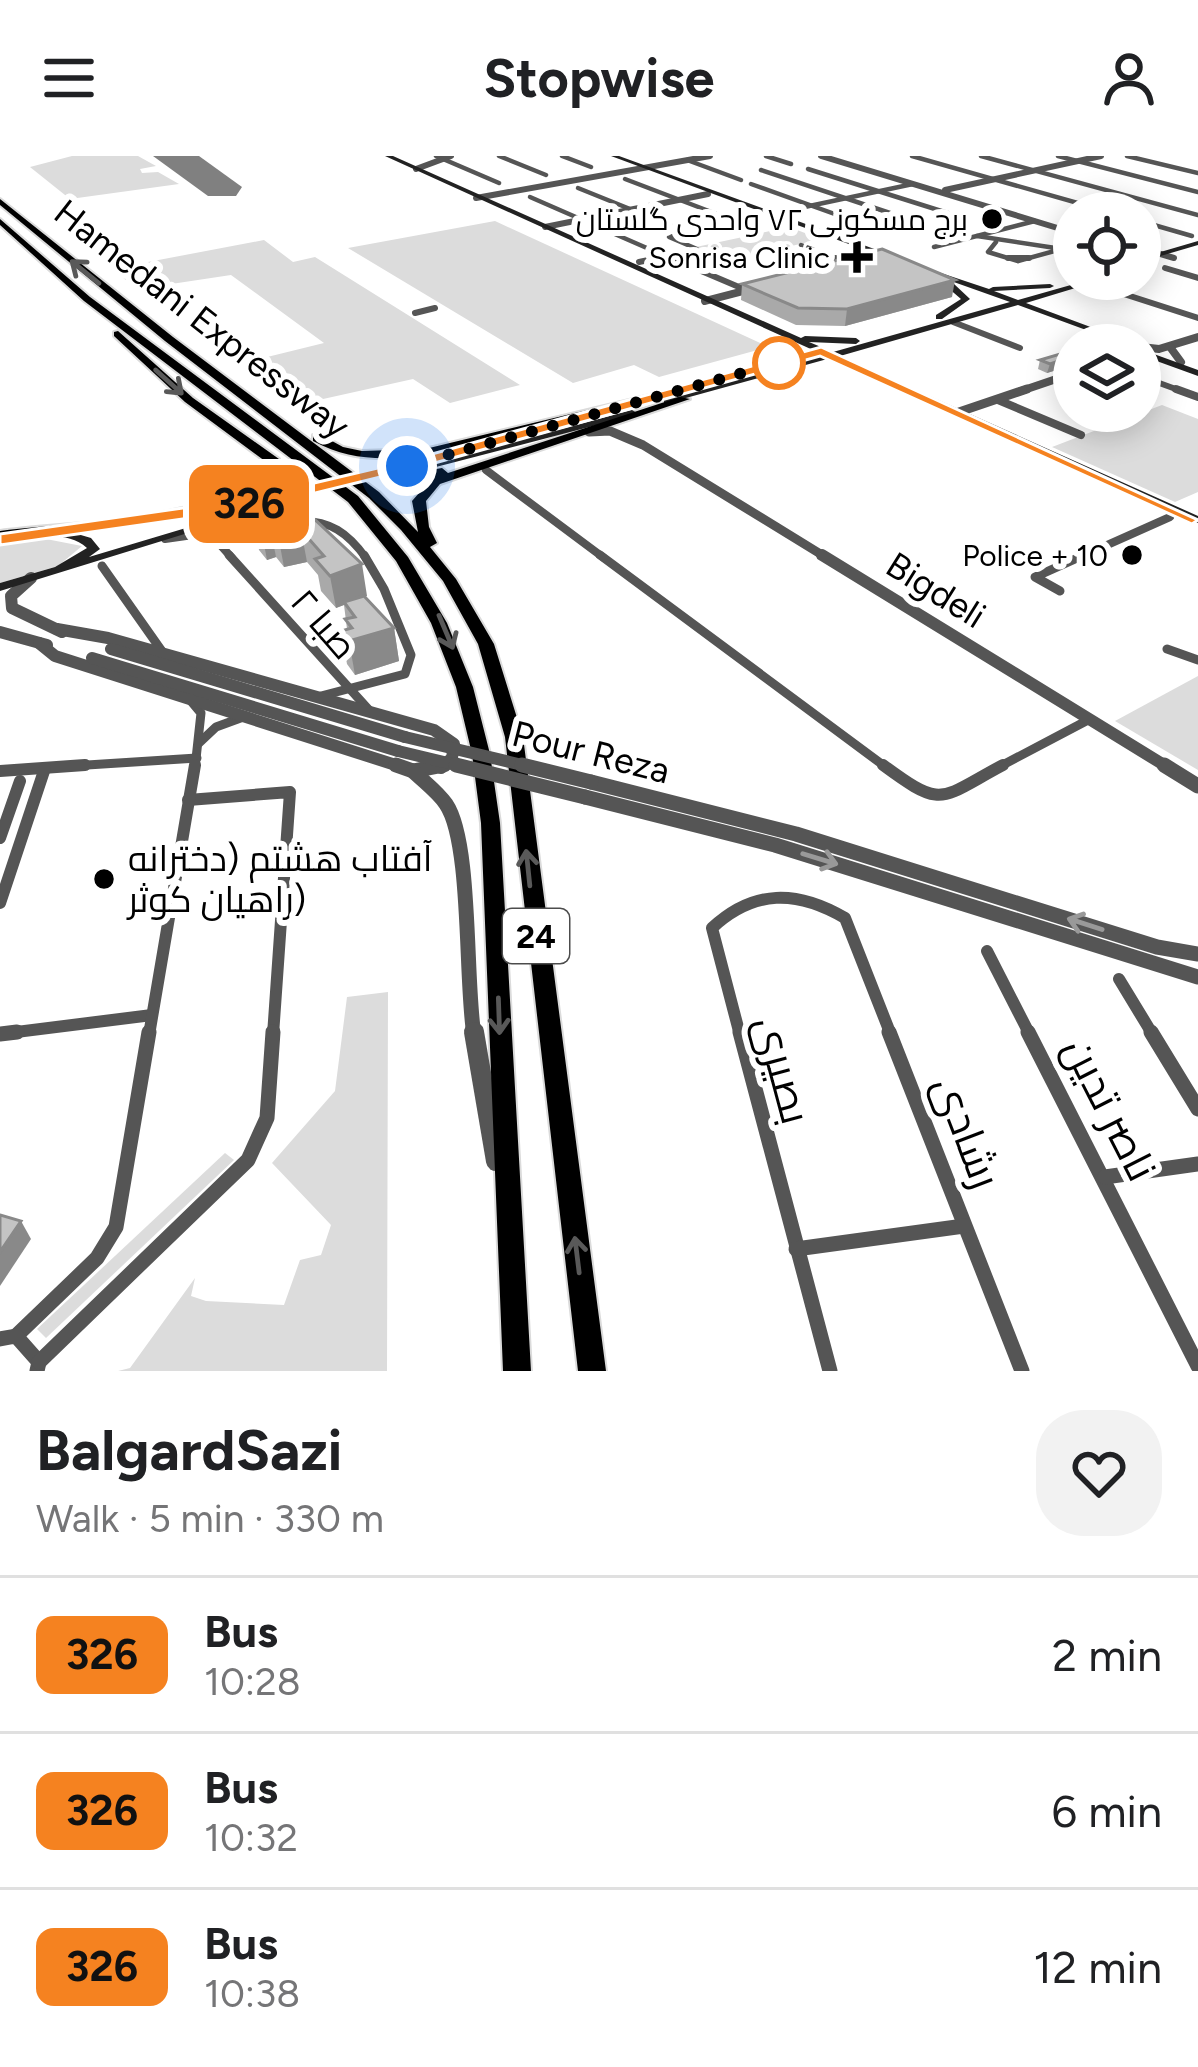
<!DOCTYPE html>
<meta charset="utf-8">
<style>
:root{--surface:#fff;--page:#f2f2f2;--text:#202124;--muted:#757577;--line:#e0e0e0}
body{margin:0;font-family:Figtree,Cairo,sans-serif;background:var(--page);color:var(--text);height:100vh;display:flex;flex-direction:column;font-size:45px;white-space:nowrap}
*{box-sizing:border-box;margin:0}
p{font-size:39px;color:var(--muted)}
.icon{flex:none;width:66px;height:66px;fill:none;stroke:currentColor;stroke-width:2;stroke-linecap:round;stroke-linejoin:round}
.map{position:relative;height:1215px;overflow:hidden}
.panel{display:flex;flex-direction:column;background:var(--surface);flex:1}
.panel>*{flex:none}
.badge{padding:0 24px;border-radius:18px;font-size:42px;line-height:78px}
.buttons{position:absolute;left:1053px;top:36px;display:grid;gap:24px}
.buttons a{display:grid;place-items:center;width:108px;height:108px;border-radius:50%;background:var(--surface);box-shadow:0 6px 30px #0003;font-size:60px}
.you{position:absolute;width:60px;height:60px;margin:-30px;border:9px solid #fff;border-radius:50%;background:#1a73e8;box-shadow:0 0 0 18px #1a73e833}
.map>.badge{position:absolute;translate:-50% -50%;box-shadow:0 0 0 6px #fff}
.round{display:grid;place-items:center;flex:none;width:126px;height:126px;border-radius:48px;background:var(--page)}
.overview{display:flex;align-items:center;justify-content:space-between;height:204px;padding:0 36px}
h1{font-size:57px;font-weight:700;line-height:90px}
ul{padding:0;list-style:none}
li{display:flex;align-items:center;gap:36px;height:156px;padding:0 36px;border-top:3px solid var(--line)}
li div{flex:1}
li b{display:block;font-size:45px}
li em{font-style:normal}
li .badge{min-width:132px;font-weight:700;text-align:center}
header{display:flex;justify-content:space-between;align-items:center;height:156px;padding:0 36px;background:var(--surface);font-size:54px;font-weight:700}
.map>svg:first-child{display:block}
.green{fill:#dcdcdc}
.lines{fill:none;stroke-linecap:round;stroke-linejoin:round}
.runway{fill:#808080;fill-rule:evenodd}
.trunk-casing{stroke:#dbdbdb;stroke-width:4}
.minor-far5{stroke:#555;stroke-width:4.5}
.minor-far4{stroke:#555;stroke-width:6}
.minor-far3{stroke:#555;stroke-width:8}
.minor-far2{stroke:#555;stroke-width:9}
.minor-far1{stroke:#555;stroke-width:12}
.minor{stroke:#555;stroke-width:15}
.tertiary-far5{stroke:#555;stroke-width:6}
.tertiary-far4{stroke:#555;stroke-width:8}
.tertiary-far3{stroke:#555;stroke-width:9}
.tertiary-far2{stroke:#555;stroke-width:12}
.tertiary-far1{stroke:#555;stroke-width:15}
.tertiary{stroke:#555;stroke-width:20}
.secondary{fill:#222;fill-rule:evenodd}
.trunk{fill:#000;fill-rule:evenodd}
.tertiary-bridge-far1{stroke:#555;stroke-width:12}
.tertiary-bridge{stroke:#555;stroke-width:15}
.secondary-bridge{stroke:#222;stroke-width:10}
.wall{fill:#a9a9a9}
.shaded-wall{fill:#898989}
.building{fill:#c4c4c4;stroke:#898989;stroke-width:3}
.oneway{stroke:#595959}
.oneway2{stroke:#999}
.line{fill:#f58220;stroke:#fff;stroke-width:3}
.walk{stroke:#000;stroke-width:12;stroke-dasharray:0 21.6}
.poi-dot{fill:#000;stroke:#fff;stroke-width:4.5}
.stop-dot{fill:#fff;stroke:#f58220;stroke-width:6}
.labels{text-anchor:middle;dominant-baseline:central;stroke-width:12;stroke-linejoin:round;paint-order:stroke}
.far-poi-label{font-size:30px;fill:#000;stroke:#fff;text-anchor:end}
.shield{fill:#fff;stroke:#4c4c4c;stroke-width:3}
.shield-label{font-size:33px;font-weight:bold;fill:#000}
.street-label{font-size:36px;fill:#000;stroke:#fff}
.poi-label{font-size:36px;fill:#000;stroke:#fff;text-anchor:start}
.near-street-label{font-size:42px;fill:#000;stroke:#fff}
</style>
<header><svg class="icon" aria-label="menu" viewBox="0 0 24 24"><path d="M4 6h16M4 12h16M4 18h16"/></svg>Stopwise<svg class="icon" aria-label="person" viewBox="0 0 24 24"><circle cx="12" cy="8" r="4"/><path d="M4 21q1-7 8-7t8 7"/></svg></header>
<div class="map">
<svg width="1198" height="1215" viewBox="0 0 1198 1215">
<rect width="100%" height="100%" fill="#fff"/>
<g class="green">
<polygon points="72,0 138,0 156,10 140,13 142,17 158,16 179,28 70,43 30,11"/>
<polygon points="495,65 769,191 659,221 634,209 573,227 348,92"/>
<polygon points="789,71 821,83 729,105 696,91"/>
<polygon points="264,84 293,106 315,101 520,229 450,247 413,223 314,245 251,205 324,187 231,119 138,133 111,113"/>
<polygon points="1162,249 1198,263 1198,336 1175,346 1052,291"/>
<polygon points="46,383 82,390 58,410 0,427 0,388"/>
<polygon points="1198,520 1198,614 1115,565"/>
<polygon points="388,836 387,1215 118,1215 130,1212 195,1122 191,1140 206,1145 284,1149 300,1104 321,1099 331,1069 272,1007 335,935 347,841"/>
<polygon points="225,997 234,1004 46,1182 37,1173"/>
</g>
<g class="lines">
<polygon class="runway" points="153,0 199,0 242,31 236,40 208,40"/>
<g class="trunk-casing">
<g id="trunk">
<path d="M0 43 173 181 379 336 418 376 412 345 433 321 396 326 381 315 395 302C364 303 341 300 313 285V279H321L343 291 362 295 425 293 696 228 702 231 425 301 398 302 403 305 395 314 403 319 442 312 448 317 680 241 690 243 440 328 426 345 429 371 437 387 430 391 456 423 494 488 523 581 606 1215H578L505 581 478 488 443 425 401 374 369 342 165 185 0 49Z"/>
<polygon points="0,63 90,141 358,340 408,401 447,467 473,531 490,598 500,667 531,1215 503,1215 481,667 472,598 456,531 431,467 396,405 348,346 84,145 0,69"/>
<path d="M118 175 193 242 279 303 283 313 264 333 234 346 192 357 0 383V375C76 365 214 365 270 312L269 308 185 246 114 180V176Z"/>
</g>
</g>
<g class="minor-far5">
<polyline points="436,0 499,27"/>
<polyline points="499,0 546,19"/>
<polyline points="562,0 591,11"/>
<polyline points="766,0 791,8"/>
<polyline points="912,0 1113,57"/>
<polyline points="981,0 1198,59"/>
<polyline points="1058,0 1198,36"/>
<polyline points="1127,0 1198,17"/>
<polyline points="687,4 741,24"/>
<polyline points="808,13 954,59"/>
<polyline points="761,14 920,67"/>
<polyline points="625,23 735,65"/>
<polyline points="751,28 882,75"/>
<polyline points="578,32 687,76"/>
<polyline points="530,41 656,96"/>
<polyline points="781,56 913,28"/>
<polyline points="1140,65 1192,80"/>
<polyline points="977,80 1062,93 1018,105"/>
<polyline points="996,86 988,96 1018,105"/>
<polyline points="801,89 844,105"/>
<polyline points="934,91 1035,65"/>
<polyline points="697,93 669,81 759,62"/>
<polyline points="750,101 759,105"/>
<polyline points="673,103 678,105"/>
<polyline points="644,105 694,94"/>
</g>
<g class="minor-far4">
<polyline points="752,102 795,120"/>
<polyline points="836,102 849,107"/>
<polyline points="1008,102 1029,102"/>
<polyline points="673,103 746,134"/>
<polyline points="639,106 658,102"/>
<polyline points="1165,112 1198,122"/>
<polyline points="1099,130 1198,162"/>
<polyline points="415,157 435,152"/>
<polyline points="953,166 1020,192"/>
<polyline points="1140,220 1184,236"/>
<polyline points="1054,224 1074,232"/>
</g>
<g class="minor-far3">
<polyline points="1176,233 1198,241"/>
<polyline points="998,244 1081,279"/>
<polyline points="1130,255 1136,257"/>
<polyline points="486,314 604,402"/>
<path d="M299 365C330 364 348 377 366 402"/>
<polyline points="165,383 200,378 215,383"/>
<polyline points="215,383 232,402"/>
<polyline points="1078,402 1170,361"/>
</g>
<g class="minor-far2">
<polyline points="229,399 369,554"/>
<polyline points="600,399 887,612"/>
<polyline points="102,410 164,498"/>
<polyline points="1060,435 1035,421 1084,399"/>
<polyline points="1167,493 1198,504"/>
<polyline points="321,540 405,518 411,499 384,433 364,399"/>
<polyline points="191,545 201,557 195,612"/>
<polyline points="199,587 216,571 246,560"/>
<polyline points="40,612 197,602"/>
<polyline points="997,612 1090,563"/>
</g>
<g class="minor-far1">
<path d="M883 609C944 654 939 643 1003 609"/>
<polyline points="0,615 85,609"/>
<polyline points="188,644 290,636 273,879"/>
<polyline points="0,682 20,625"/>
<polyline points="0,747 45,612"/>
<polyline points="987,795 1030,879"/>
<polyline points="1119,823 1153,879"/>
<polyline points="0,878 152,859"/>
<polyline points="149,879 195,609"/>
<path d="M740 879 712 772C754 733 797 734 845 762L891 879"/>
</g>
<g class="minor">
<polyline points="740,876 830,1215"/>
<polyline points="889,876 1022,1215"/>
<polyline points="1028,876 1198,1210"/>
<polyline points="1151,876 1198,953"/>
<polyline points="0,878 17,876"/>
<polyline points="1105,1021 1198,1008"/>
<polyline points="796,1093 964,1070"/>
<polyline points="16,1180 97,1102 116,1071 149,876"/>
<polyline points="0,1183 16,1180 39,1206 37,1215"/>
<polyline points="39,1206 248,1004 267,962 273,876"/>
</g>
<g class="tertiary-far5">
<polyline points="821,0 1074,77"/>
<polyline points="416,13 451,0"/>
<polyline points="945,34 1101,0"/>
<polyline points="476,42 710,0"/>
<polyline points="545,71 708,38"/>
<polyline points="1140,92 1174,102"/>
</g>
<g class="tertiary-far4">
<polyline points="705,145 759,131"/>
<polyline points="1141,191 1159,193 1198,181"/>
<polyline points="1170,191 1181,206"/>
<polyline points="1018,236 1074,217"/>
</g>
<g class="tertiary-far3">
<polyline points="959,256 1027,233"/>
<polyline points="589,276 610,275 643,289 827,402"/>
</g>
<g class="tertiary-far2">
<polyline points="822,399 1169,612"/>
<polyline points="31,422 11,440 12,452 62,476"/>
<polyline points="57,473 108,482 434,574 454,588 452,602 441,612"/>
<polyline points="0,476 47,489"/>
<polyline points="39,487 55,500 405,612"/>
<polyline points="111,493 405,581"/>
<polyline points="92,502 398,595"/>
</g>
<g class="tertiary-far1">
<polyline points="396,609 413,615 444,609"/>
<polyline points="1164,609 1198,630"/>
<path d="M413 615C423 625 438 636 446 648 472 686 465 826 474 879"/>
<polyline points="591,626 796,678 1157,791 1198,798"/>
<polyline points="585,641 775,689 1198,821"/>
</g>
<polyline class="tertiary" points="474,876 496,1005"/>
<g class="secondary">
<polygon points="385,0 393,0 801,182 805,180 856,182 860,185 856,188 809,186 833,196 1010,146 920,114 920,110 989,133 993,131 1050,128 1054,130 1050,132 994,135 1018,144 1092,123 1105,123 1026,147 1139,189 1127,189 1018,149 840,200 1198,360 1198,367 831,202 664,248 664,244 824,199"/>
<polygon points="611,0 619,0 899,102 892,104"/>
<polygon points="1198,85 1198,89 1140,106 1140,102"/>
<polygon points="947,127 953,127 970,143 942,163 936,163 936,159 961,143 947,131"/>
<polygon points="1140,193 1198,214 1198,220 1140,199"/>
<polygon points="632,254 637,257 635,259 409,318 404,315"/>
<path d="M303 332 307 333V337L199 360 74 377 91 382 100 393 89 401 236 357 240 356 246 359 0 435V427L55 411 87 392C64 372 29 383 0 387V381L199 354Z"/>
</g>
<use href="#trunk" class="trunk"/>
<g class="tertiary-bridge-far1">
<polyline points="405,581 535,612"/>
<polyline points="398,595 469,612"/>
</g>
<g class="tertiary-bridge">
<polyline points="456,609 585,641"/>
<polyline points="522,609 591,626"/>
</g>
<polyline class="secondary-bridge" points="303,335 407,309"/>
</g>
<g class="wall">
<polygon points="742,128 952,141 845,170 796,169 741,144"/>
<polygon points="1068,202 1066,211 1047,217 1038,213 1040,204"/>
<polygon points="264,350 300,364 365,441 394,472 399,505 355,519 347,508 341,475 347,473 344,449 336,452 321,435 318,419 307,406 284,411 276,401 267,404 259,394 253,363 266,359"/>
</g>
<g class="shaded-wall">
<polygon points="955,124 952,141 845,170 847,153"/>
<polygon points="1068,202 1066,211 1047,217 1050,208"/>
<polygon points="270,370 276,401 267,404 261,372"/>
<polygon points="301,374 307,406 284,411 278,379"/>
<polygon points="362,408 367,440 336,452 330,420"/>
<polygon points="394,472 399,505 355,519 349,485"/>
<polygon points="21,1065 31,1083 0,1130 0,1096"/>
</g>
<g class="building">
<polygon points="882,93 955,124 847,153 798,152 742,128"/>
<polygon points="1060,198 1068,202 1050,208 1040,204"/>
<polygon points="283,345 300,364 312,361 362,408 330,420 315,403 324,400 301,374 278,379 270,370 261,372 253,363 271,358 264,350"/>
<polygon points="364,440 394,472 349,485 341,475 352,472 345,463 355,461 344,446"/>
<polygon points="0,1059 21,1065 0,1096"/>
</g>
<defs><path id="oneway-shaft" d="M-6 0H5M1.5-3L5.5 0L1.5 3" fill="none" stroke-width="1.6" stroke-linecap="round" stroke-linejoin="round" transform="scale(3)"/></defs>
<g class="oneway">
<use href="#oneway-shaft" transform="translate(85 116) rotate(-141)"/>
<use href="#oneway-shaft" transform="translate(169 226) rotate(42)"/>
<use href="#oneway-shaft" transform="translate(446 476) rotate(67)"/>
<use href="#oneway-shaft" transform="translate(528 712) rotate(-96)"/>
<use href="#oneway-shaft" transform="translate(499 860) rotate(88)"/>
<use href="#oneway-shaft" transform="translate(577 1099) rotate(-97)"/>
</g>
<g class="oneway2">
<use href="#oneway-shaft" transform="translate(820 703) rotate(17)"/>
<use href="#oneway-shaft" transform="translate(1085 768) rotate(-162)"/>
</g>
<polygon class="line" points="821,191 1198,364 1192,368 820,200 413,313 246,354 0,389 0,378 246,343 403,306"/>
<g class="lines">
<polyline class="walk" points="407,310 779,207"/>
</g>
<g class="poi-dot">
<circle cx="992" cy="63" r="12"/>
<path d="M851 83h12v12h12v12h-12v12h-12v-12h-12v-12h12z"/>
<circle cx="1132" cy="399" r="12"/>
<circle cx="104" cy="723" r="12"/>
</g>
<circle class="stop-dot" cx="779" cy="207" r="24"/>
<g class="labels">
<g class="far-poi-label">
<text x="968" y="63">برج مسکونی ۷۲ واحدی گلستان</text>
<text x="830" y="101">Sonrisa Clinic</text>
<text x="1108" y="399">Police + 10</text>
</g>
<rect class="shield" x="503" y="753" width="66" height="54" rx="9"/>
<g class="shield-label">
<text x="536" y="780">24</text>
</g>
<g class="street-label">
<text transform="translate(202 163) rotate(38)">Hamedani Expressway</text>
<text transform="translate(936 434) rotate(32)">Bigdeli</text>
<text transform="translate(324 468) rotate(49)">صبا ۲</text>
<text transform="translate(591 596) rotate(14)">Pour Reza</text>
</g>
<g class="poi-label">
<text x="128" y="702">آفتاب هشتم (دخترانه<tspan x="128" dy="41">راهیان کوثر)</tspan></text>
</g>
<g class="near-street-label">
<text transform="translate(783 914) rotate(75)">بصیری</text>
<text transform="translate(1110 953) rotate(63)">ناصر تدین</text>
<text transform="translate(967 976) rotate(69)">رشادی</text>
</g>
</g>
</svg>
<div class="buttons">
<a><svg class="icon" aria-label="locate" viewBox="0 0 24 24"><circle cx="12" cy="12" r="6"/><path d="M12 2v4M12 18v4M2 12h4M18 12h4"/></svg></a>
<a><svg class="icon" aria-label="layers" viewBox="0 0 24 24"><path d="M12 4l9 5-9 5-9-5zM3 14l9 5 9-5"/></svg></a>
</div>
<div class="you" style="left:407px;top:310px"></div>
<b class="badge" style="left:249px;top:348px;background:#f58220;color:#111">326</b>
</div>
<section class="panel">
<div class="overview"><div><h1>BalgardSazi</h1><p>Walk · 5 min · 330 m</p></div><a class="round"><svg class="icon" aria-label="heart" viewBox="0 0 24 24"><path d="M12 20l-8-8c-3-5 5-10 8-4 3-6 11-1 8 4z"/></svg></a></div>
<ul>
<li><span class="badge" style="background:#f58220;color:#111">326</span><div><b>Bus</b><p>10:28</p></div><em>2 min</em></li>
<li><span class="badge" style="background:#f58220;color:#111">326</span><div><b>Bus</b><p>10:32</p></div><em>6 min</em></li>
<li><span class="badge" style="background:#f58220;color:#111">326</span><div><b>Bus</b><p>10:38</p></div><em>12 min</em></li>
</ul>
</section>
